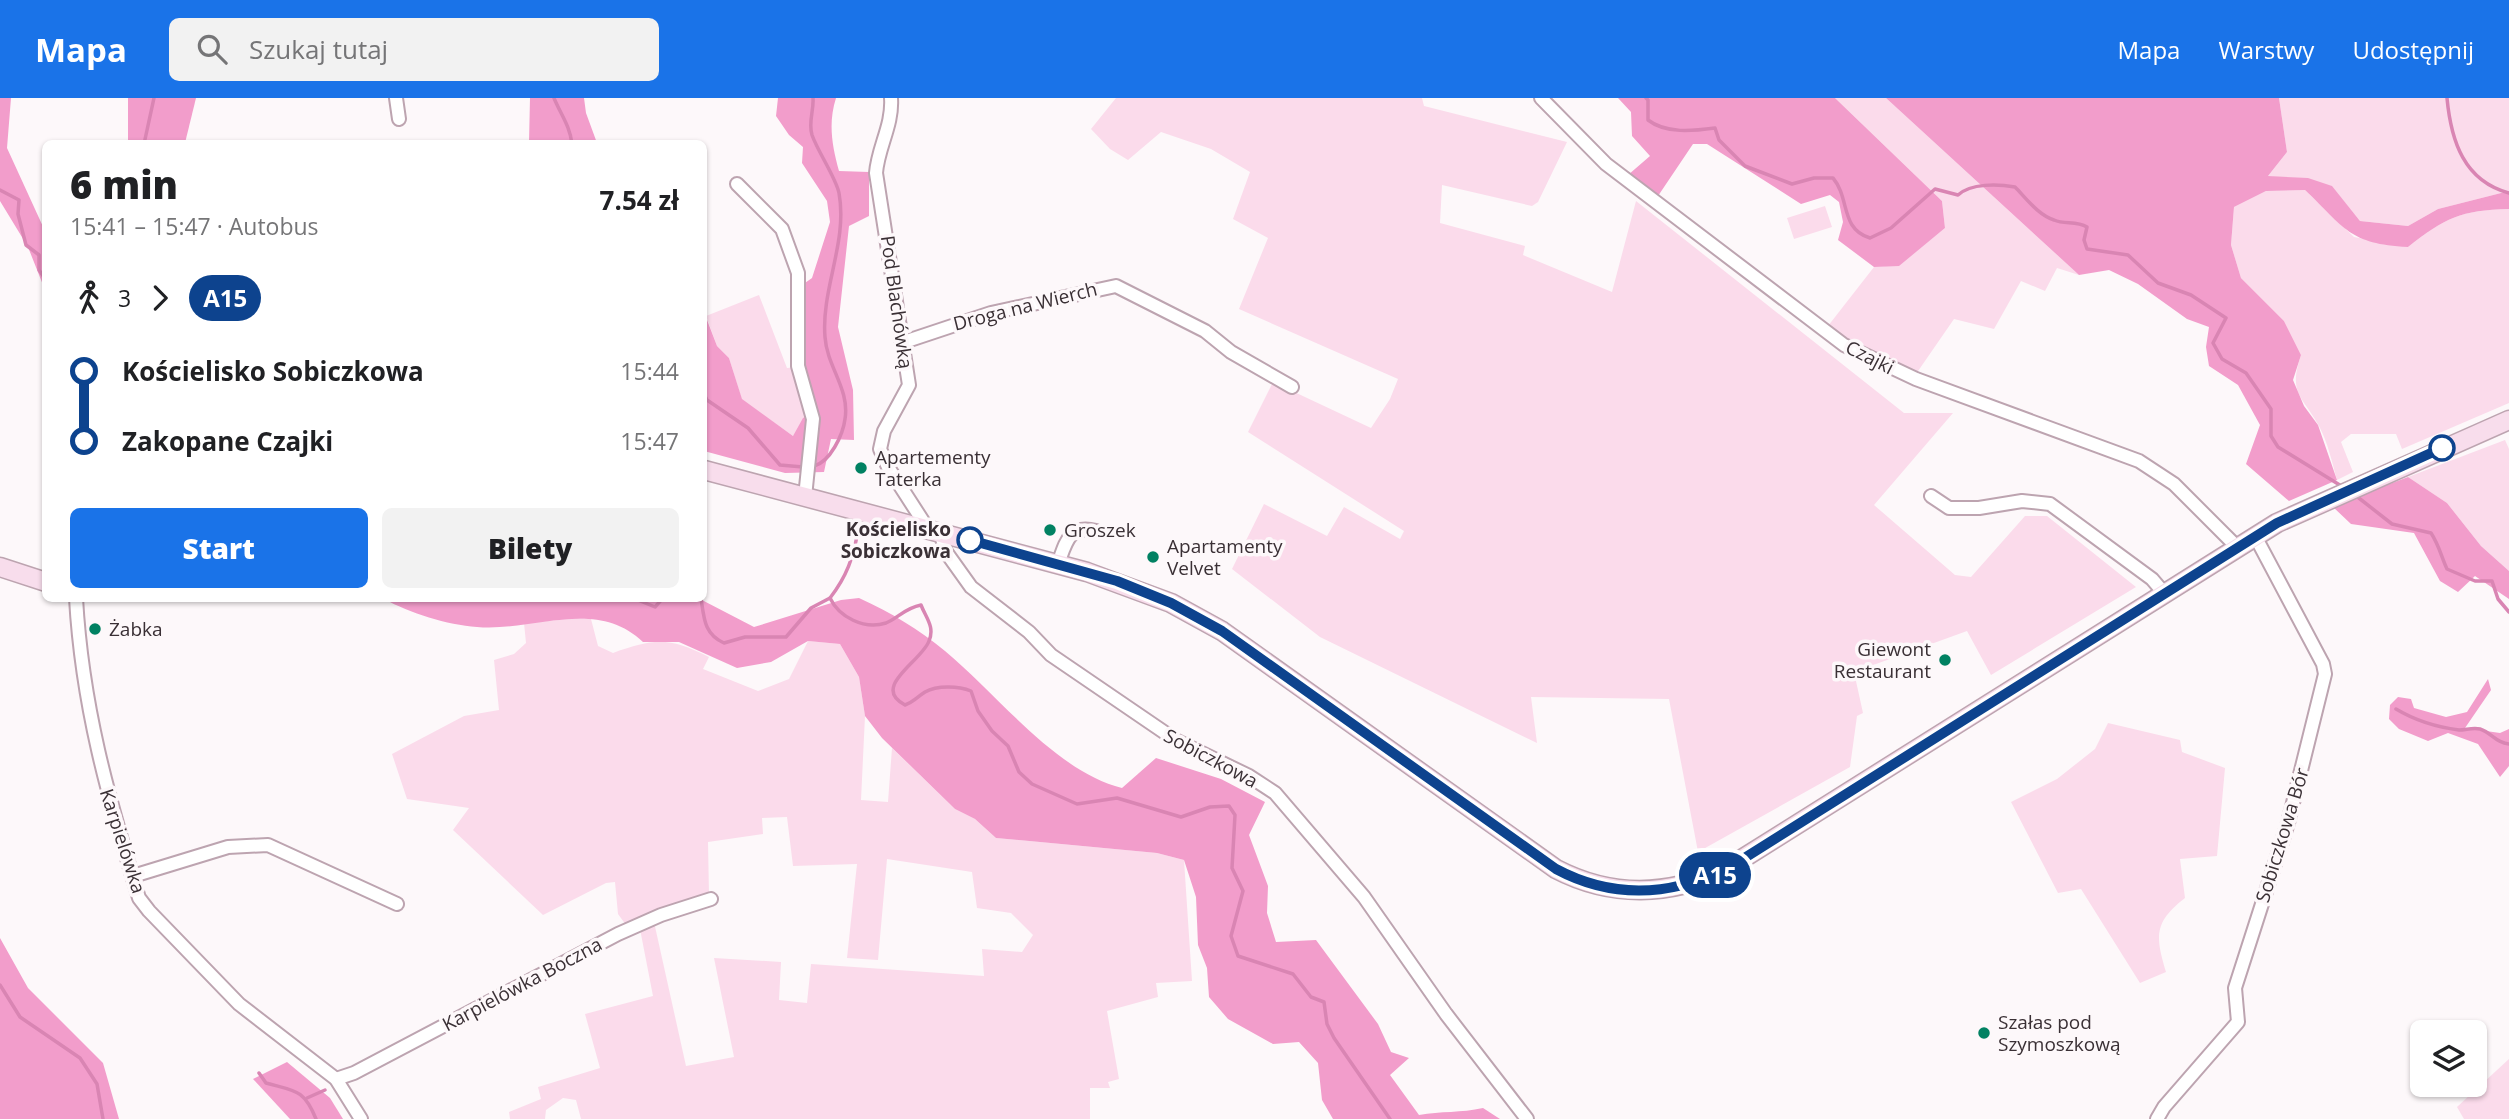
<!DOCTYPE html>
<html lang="pl">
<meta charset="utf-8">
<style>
:root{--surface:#fff;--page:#f2f2f2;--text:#202124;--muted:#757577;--accent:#1a73e8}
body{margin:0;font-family:"Open Sans",sans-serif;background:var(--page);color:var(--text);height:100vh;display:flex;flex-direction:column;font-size:26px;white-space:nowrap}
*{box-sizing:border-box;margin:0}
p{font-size:23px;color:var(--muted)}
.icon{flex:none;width:38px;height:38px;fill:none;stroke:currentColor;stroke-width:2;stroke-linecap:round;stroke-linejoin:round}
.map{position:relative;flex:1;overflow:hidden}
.sheet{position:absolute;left:42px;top:42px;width:665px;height:462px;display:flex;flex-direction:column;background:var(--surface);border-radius:10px;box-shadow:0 2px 5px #0004}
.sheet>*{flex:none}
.badge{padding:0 14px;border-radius:23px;font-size:24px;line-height:46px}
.buttons{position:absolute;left:2410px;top:922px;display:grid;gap:14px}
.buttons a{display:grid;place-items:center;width:77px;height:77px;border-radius:10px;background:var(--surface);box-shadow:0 2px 5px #0004;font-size:35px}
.map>.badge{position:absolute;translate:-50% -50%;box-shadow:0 0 0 4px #fff}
.legs{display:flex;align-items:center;gap:10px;height:77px;padding:0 28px;font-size:23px}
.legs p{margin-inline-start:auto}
.headline{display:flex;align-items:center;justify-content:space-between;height:119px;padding:0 28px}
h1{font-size:38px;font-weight:800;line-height:52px}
.primary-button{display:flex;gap:14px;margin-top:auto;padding:14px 28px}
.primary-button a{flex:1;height:80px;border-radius:10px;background:var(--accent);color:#fff;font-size:28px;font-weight:800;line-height:80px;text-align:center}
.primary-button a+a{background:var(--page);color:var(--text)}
ul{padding:0 28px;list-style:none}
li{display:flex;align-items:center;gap:24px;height:70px;font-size:26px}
li i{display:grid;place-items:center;width:10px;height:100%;margin:0 9px;background:currentColor}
li i::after{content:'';width:18px;height:18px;margin:-9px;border:5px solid;border-radius:50%;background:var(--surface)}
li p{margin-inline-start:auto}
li:first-child i{background:linear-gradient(#0000 50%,currentColor 0)}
li:last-child i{background:linear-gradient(currentColor 50%,#0000 0)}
header{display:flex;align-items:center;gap:42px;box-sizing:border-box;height:98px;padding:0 35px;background:var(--accent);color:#fff}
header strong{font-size:33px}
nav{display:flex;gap:38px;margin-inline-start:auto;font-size:24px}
.search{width:490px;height:63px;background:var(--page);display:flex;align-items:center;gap:18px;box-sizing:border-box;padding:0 24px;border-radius:10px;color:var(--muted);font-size:26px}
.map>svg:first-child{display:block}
.green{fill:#fbdbeb}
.forest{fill:#f29dcb}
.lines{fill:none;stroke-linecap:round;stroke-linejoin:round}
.stream{stroke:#d985b3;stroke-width:3.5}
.street-casing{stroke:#bda4b0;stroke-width:16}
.secondary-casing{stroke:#bda4b0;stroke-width:21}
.street{stroke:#fff;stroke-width:12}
.secondary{stroke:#f8ddec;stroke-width:18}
.line-1-casing{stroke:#fff;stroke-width:16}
.line-1{stroke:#0d438e;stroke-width:10}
.stop-1-dot{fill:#fff;stroke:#0d438e;stroke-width:3.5}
.poi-dot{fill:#018162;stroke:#fdf8fa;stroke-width:2.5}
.labels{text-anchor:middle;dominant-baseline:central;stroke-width:7;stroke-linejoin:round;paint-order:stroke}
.street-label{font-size:19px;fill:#3a3035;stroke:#fdf8fa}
.poi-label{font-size:19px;fill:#3a3035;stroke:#fdf8fa;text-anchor:start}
.stop-label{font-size:19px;font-weight:bold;fill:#3a3035;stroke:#fdf8fa;text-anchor:end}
</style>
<header>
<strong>Mapa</strong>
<div class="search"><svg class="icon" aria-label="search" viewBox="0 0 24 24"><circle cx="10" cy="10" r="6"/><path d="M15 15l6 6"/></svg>Szukaj tutaj</div>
<nav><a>Mapa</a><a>Warstwy</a><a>Udostępnij</a></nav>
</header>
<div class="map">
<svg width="2509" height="1021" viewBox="0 0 2509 1021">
<rect width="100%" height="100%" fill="#fdf8fa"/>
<g class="green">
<polygon points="1116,0 1422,0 1424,8 1567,44 1538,104 1532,108 1442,87 1440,125 1525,148 1523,157 1612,194 1636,103 1904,315 1953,315 1874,407 1955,477 1971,479 2025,418 2047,418 2136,489 1991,577 1967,533 1854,574 1863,615 1857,618 1850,669 1698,754 1669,601 1531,599 1537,645 1320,539 1232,471 1264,406 1327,438 1344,409 1400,441 1404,433 1248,334 1273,284 1371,330 1390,301 1398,281 1239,211 1268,140 1233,121 1250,74 1211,51 1161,34 1128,62 1110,51 1091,31"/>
<polygon points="1835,0 1886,0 2079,177 2057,170 2045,193 2021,183 1994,231 1954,221 1916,276 1866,253 1828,228 1874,169 1899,167 1945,130 1942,103"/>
<polygon points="2279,0 2509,0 2509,93 2438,111 2408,128 2360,123 2331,88 2268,78 2287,54"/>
<path d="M2305 92 2354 139 2408 149C2445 120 2461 112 2509 111V305L2402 351 2396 336H2351L2341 344 2353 374 2337 382C2332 364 2328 345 2319 328 2302 297 2288 296 2301 257L2284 223 2241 180 2231 147 2234 109 2266 93Z"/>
<polygon points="1825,108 1832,129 1794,141 1787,120"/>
<polygon points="759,197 787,270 804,268 817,313 793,338 742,302 729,260 717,248 706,218"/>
<polygon points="2505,342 2509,351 2509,473 2481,448 2447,405 2408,379"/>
<path d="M571 521H591L598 548 613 555C655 540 669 539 709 559L703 571 758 593 789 581 808 543 840 546 859 579 865 618 861 702 888 704 892 650 955 711 975 721 996 740 1157 755 1184 762 1192 883 1156 885 1158 899 1107 913 1119 981 1108 984 1110 990H1090V1021H581L576 1002 563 1000 546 1012 545 1021H510L509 1014 541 1001 538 989 600 970 585 916 653 898 640 831 654 824 686 968 734 959 714 860 781 864 779 902 807 905 811 866 984 878 982 851 1022 854 1033 837 1011 815 977 810 972 774 887 761 878 862 847 860 857 766 793 768 787 719 762 720 763 736 708 744 709 797 626 827 618 816 615 784 606 785 543 817 453 732 469 710 407 701 392 656 464 618 499 612 494 562 514 556 526 545 524 525Z"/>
<path d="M2108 625 2180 642 2182 654 2225 670 2217 758 2180 761 2185 800C2154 824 2155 838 2166 874L2140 885 2081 791 2058 795 2011 704 2057 681 2095 651Z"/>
<polygon points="2509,961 2509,1021 2464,1021 2457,1009"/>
</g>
<g class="forest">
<polygon points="0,0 11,0 7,50 45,133 45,192 28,149 0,103"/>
<polygon points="128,0 196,0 185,45 128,45"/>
<polygon points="530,0 584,0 586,15 597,45 529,45"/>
<path d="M778 0H836C828 25 832 48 839 73L869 74V118L849 128 838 229 853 292 854 342 831 341 824 374 785 375 704 353V214L717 248 729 260 742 301 793 338 803 320 816 313 804 268 802 187 812 180 830 124 827 103 802 65 803 49 789 37 776 18Z"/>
<polygon points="1618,0 1835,0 1942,103 1945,130 1899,168 1874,169 1838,142 1843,124 1839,104 1830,97 1801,106 1707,46 1693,46 1658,98 1628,77 1650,58 1632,38 1631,14"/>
<path d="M1886 0H2279L2287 54 2268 78 2308 80 2332 88 2360 123 2408 128 2438 111 2509 93V111C2461 112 2445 120 2408 149 2349 146 2345 130 2305 92L2266 93 2234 109 2231 147 2241 180 2284 223 2301 257 2293 282 2304 308 2318 327 2337 382 2289 403 2246 366 2260 327 2238 287 2209 268 2206 249 2209 229 2187 221 2138 186 2109 172 2079 177Z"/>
<polygon points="2408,379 2447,405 2481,448 2509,473 2509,501 2475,478 2458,494 2440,483 2414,435 2351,426 2332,408"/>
<path d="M859 500C892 515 918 531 945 553 997 596 1056 674 1122 690L1156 660 1221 681 1265 704 1249 737 1268 788 1267 815 1276 844 1316 842 1378 926 1391 954 1409 960 1390 977 1419 1017C1441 1013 1461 1015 1483 1010L1500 1021H1333L1322 1002 1318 965 1299 944 1273 946 1228 921 1209 899 1207 870 1198 847 1196 799 1184 762 1157 755 996 740 975 721 955 711 882 640 865 618 859 579 840 546 808 543 771 564 737 570 679 544H643C596 499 534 534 477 529 447 527 410 515 384 501H700L754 529 841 502Z"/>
<polygon points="2488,581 2491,592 2465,630 2500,635 2509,631 2509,668 2500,679 2478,646 2448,635 2428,643 2399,631 2389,621 2390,607 2398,599 2411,601 2414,610 2446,619 2467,614"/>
<polygon points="0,840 28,890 103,965 119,1021 0,1021"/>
<polygon points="287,964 330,1000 343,1021 290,1021 253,981"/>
</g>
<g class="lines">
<g class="stream">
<path d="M554 0C561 17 570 28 572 46"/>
<path d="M813 0C814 13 808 24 812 37 818 54 836 80 839 95 848 144 821 191 825 239 827 269 850 291 845 321 843 337 830 364 814 368"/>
<path d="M1646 0 1648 2V22C1666 36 1693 33 1715 30L1719 42 1745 68 1792 86 1814 80H1833C1850 100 1840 131 1870 140L1891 130 1935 91 1958 97C1971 85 1998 86 2015 89 2026 100 2038 117 2054 122 2065 127 2076 122 2087 129L2084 142 2087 151 2128 157 2158 185 2191 197 2226 220 2213 245 2222 261 2246 275 2271 311V338L2278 349 2343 389"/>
<path d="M2447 0C2451 43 2464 83 2509 95"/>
<polyline points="144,46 154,0"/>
<polyline points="0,92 19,102 18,116 26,147 39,157 39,172 46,182"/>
<polyline points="704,296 707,302 748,330 780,367 803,369"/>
<path d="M2355 397 2392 426 2431 435C2439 447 2441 458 2447 471L2475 483H2492L2498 501 2509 514"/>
<polyline points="633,500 655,509 663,500"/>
<path d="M701 500C704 520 704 536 724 545L745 539H786L811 510 830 500C839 519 864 532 886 525 898 520 905 510 921 507 926 520 935 529 929 543 922 563 870 589 905 607 914 604 917 599 925 594 937 587 959 588 971 593L978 613 992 633 1008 648 1019 674 1032 686 1077 706 1117 700 1181 719 1210 709 1229 708 1235 717 1232 770 1243 793 1231 838 1238 858 1293 876 1311 899 1324 904 1327 926 1334 940 1390 1021"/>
<path d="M830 500C847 478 853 460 858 433"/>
<path d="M2396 611C2416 623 2436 629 2459 632 2466 632 2473 629 2480 631 2492 635 2496 645 2509 646"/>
<polyline points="0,887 20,919 80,960 97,986 103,1021"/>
<path d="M259 975 266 985C295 993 304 991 316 1021"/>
<polyline points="307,1000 325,992"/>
</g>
<g class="street-casing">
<g id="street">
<polyline points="396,0 399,21"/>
<path d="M891 0C893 27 878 49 876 75L909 287 884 333 880 351 888 369 928 431"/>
<polyline points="1541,0 1606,66 1844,247 1916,281 2139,363 2174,386 2237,449"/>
<polyline points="737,86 782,131 798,175 798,268 813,321 805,399"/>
<polyline points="901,245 991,215 1116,188 1205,233 1231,254 1292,289"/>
<polyline points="1931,398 1949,410 1979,410 2022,403 2050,406 2152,481 2164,495"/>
<polyline points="940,434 946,454 971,489 1029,534 1051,557 1177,643 1249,678 1275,695 1364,799 1446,916 1527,1021"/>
<path d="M1058 466C1066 444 1069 426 1096 433"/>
<path d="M76 500C82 607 108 699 139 800L149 813 239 906 336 981 361 1021"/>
<polyline points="133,778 228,749 268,747 397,806"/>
<polyline points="336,981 354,975 618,836 661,817 711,801"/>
<polyline points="2157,1021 2164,1009 2238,924 2235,890 2288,725 2325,576 2323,566 2255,438"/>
</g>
</g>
<g class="secondary-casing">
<g id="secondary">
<path d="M704 372 1087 474 1171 505 1222 533 1556 771C1612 800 1670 798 1726 771L2277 425 2509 322"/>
<polyline points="0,469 46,484"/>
</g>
</g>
<use href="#street" class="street"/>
<use href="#secondary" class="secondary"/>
</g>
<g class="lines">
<g class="line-1-casing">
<path id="line-1" d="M970 442 1117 483 1171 505 1222 533 1556 771C1612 801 1670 798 1727 771L2277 425 2442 350"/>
</g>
<use href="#line-1" class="line-1"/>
</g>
<g class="stop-1-dot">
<circle cx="2442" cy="350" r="12"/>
<circle cx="970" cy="442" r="12"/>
</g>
<g class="poi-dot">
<circle cx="861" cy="370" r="7"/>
<circle cx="1050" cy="432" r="7"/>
<circle cx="1153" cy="459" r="7"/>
<circle cx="95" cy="531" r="7"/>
<circle cx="1945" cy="562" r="7"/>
<circle cx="1984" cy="935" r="7"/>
</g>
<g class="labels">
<g class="street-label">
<text transform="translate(897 204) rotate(82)">Pod Blachówką</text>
<text transform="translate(1025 208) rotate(-14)">Droga na Wierch</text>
<text transform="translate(1870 259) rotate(27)">Czajki</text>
<text transform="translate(1211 660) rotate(28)">Sobiczkowa</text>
<text transform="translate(2282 737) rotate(-73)">Sobiczkowa Bór</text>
<text transform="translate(123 743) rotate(72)">Karpielówka</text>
<text transform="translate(522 886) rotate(-28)">Karpielówka Boczna</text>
</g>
<g class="poi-label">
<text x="875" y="359">Apartementy<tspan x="875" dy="22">Taterka</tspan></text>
<text x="1064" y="432">Groszek</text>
<text x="1167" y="448">Apartamenty<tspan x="1167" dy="22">Velvet</tspan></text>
<text x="109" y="531">Żabka</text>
<text x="1931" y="551" text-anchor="end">Giewont<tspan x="1931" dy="22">Restaurant</tspan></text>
<text x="1998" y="924">Szałas pod<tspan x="1998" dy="22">Szymoszkową</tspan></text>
</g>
<g class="stop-label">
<text x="951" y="431">Kościelisko<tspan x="951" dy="22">Sobiczkowa</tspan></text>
</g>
</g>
</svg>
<div class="buttons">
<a><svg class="icon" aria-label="layers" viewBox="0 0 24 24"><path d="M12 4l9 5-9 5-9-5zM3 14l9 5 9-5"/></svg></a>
</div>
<b class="badge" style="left:1715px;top:777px;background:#0d438e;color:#fff">A15</b>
<section class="sheet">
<div class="headline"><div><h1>6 min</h1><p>15:41 – 15:47 · Autobus</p></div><b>7.54 zł</b></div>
<div class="legs"><svg class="icon" aria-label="walk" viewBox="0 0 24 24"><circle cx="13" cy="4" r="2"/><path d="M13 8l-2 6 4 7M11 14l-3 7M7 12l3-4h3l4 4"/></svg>3<svg class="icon" aria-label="forward" viewBox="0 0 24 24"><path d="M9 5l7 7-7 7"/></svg><b class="badge" style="background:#0d438e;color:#fff">A15</b></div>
<ul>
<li><i style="color:#0d438e"></i><b>Kościelisko Sobiczkowa</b><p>15:44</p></li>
<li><i style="color:#0d438e"></i><b>Zakopane Czajki</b><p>15:47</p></li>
</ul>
<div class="primary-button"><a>Start</a><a>Bilety</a></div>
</section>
</div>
